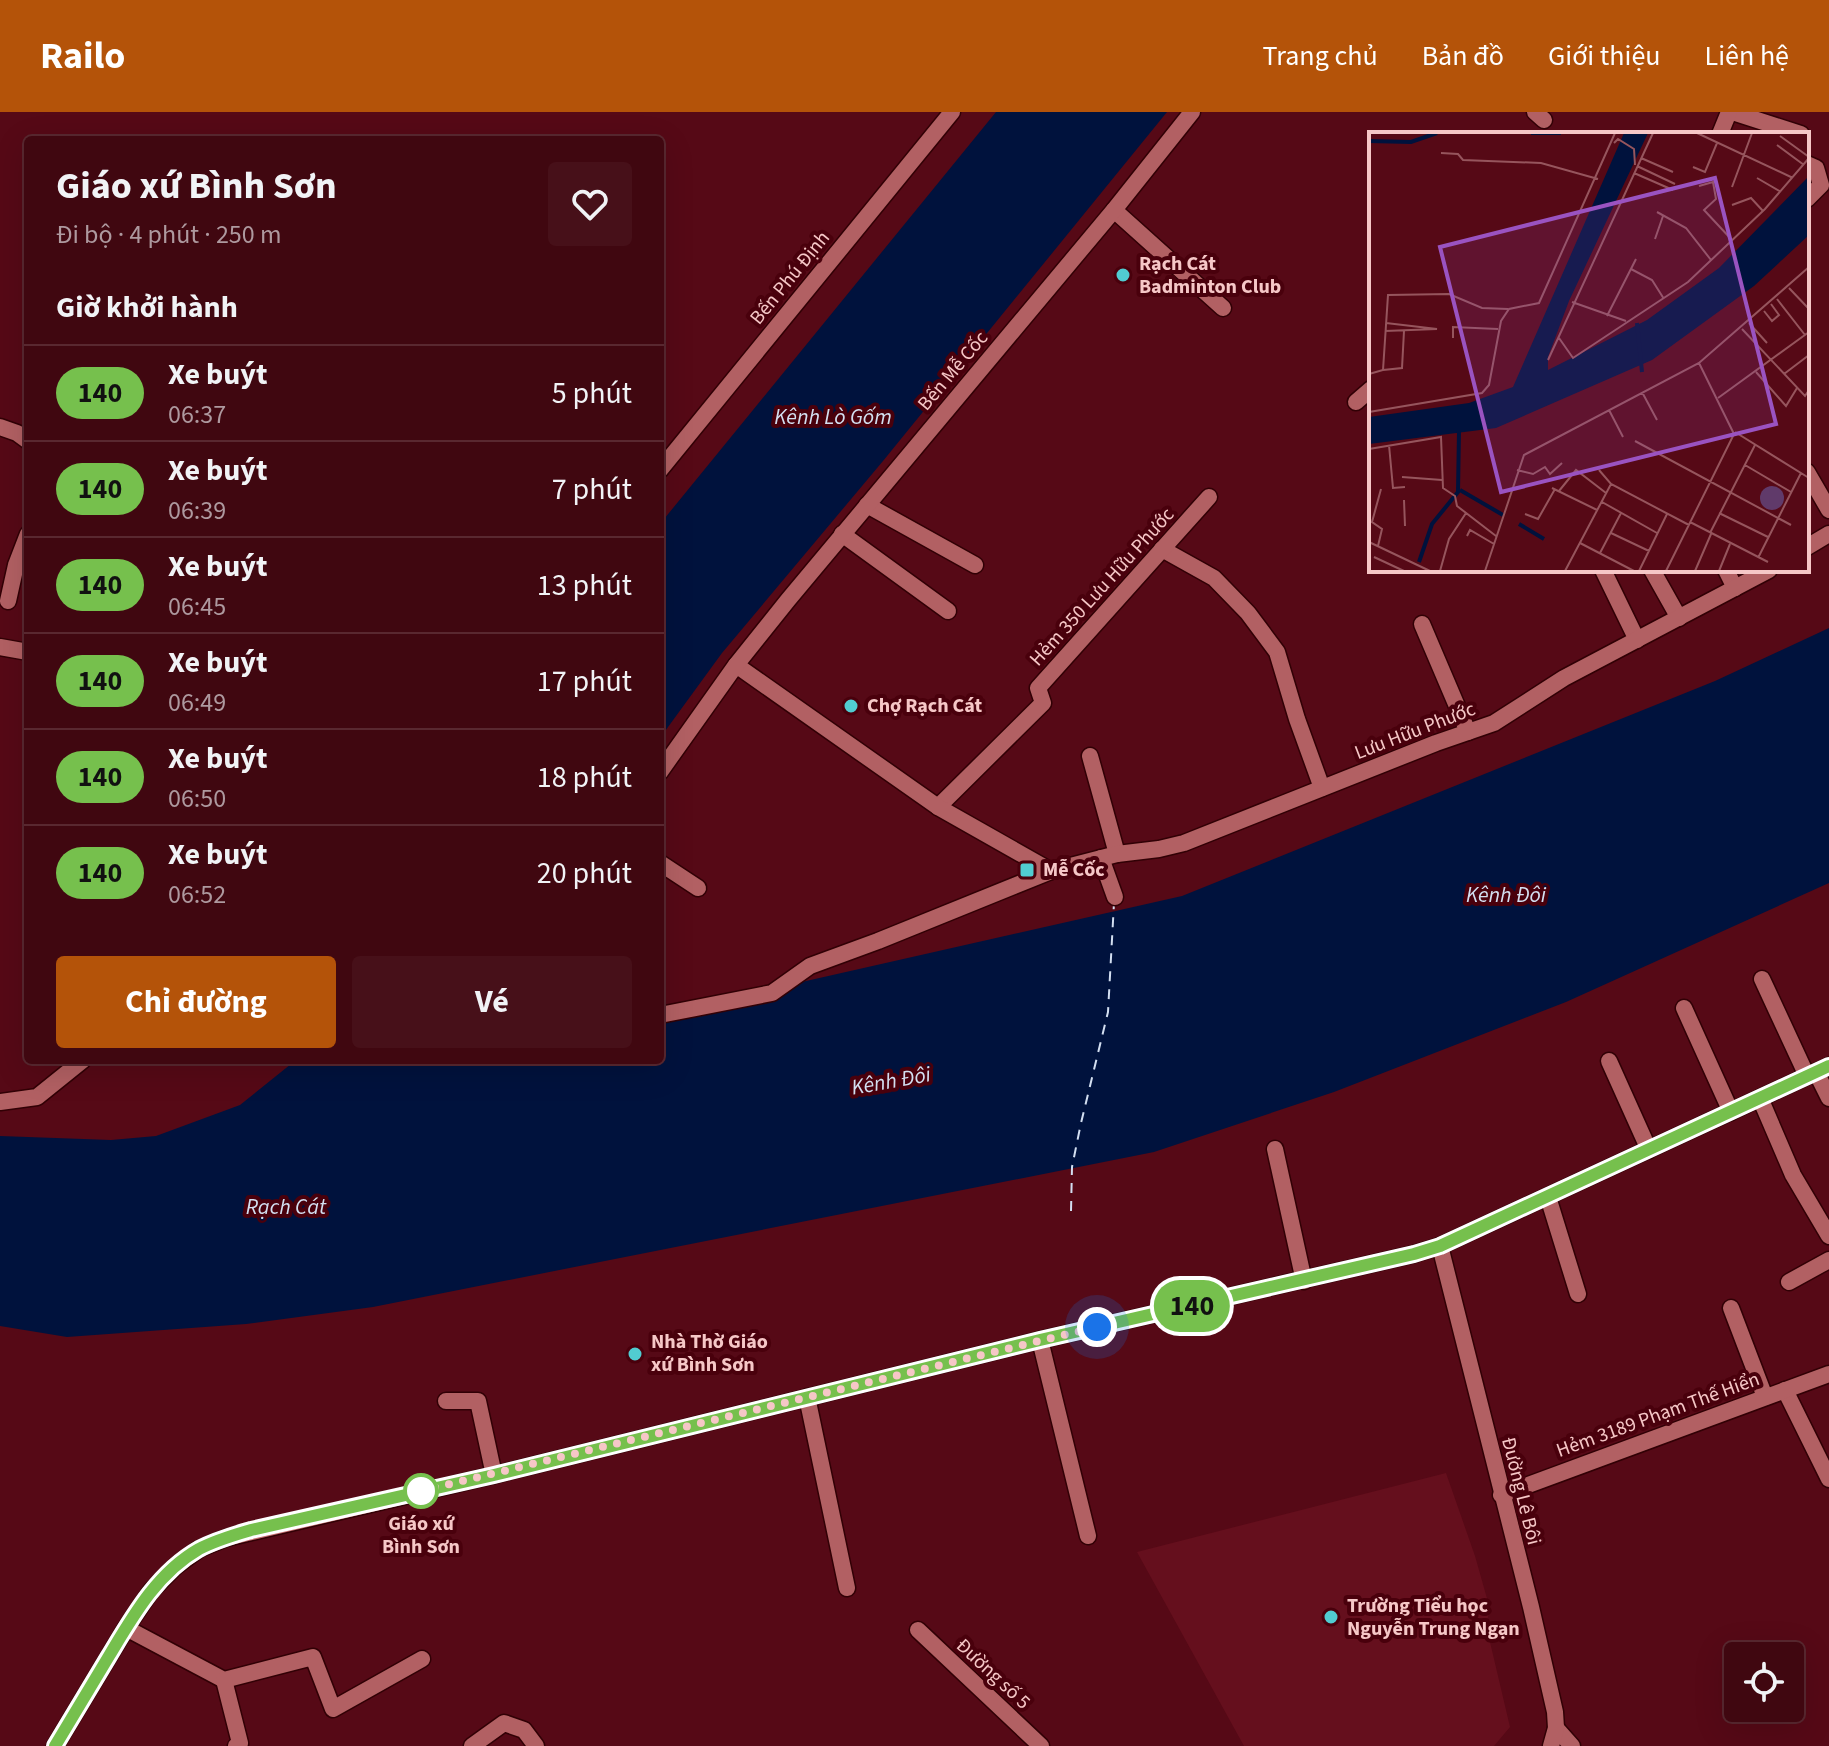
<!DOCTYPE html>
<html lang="vi">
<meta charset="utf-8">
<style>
:root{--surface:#400710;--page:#471019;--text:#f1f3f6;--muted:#ae999f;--line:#592830;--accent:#b45309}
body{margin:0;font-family:"Source Sans 3",sans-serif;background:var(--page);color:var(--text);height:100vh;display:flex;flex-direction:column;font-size:30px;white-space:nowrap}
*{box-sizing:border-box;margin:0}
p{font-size:26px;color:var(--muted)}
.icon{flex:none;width:44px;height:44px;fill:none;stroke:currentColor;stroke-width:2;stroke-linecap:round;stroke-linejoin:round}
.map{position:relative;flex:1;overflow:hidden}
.drawer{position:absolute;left:24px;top:24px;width:640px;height:928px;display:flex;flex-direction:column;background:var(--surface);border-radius:8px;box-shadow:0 8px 32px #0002,0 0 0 2px var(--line)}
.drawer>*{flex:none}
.badge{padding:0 16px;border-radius:26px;font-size:28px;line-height:52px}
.tools{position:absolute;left:1724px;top:1530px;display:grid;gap:16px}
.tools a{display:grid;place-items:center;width:80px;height:80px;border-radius:8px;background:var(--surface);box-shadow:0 8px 32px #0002,0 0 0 2px var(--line);font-size:40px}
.you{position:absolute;width:40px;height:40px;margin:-20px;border:6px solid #fff;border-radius:50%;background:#1a73e8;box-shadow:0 0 0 12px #1a73e833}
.map>.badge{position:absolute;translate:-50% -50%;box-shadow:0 0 0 4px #fff}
h2{padding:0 32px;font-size:30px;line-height:72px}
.round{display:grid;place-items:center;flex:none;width:84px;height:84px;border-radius:8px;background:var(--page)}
.overview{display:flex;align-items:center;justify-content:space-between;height:136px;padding:0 32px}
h1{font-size:38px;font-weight:700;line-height:60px}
.button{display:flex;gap:16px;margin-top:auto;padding:16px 32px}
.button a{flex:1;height:92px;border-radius:8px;background:var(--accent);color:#fff;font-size:32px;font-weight:700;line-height:92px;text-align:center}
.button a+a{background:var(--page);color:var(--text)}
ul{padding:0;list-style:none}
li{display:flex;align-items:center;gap:24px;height:96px;padding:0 32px;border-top:2px solid var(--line)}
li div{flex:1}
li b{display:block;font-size:30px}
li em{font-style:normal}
li .badge{min-width:88px;font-weight:700;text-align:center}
header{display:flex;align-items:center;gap:48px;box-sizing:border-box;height:112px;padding:0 40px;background:var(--accent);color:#fff}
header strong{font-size:38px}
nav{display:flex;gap:44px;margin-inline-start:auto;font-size:28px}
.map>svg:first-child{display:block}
.built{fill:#650f1d}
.water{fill:#00123d}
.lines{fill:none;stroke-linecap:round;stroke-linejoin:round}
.ferry{stroke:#d3dff1;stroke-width:2;stroke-dasharray:10 8;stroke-linecap:butt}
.minor-casing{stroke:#310005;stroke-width:19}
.tertiary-casing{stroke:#310005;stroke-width:19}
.secondary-casing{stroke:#310005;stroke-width:19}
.minor{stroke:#b26063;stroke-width:16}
.tertiary{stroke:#b26063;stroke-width:16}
.secondary{stroke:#c66d70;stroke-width:16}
.line-casing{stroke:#fff;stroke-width:18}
.line{stroke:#76c04d;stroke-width:12}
.walk{stroke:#f6c7c7;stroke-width:8;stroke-dasharray:0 14.4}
.poi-dot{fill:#51ccd1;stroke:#49000c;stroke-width:3}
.stop-dot{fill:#fff;stroke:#76c04d;stroke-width:4}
.labels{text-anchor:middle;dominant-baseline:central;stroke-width:8;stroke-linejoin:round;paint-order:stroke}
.poi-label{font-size:20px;font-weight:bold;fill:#f6c7c7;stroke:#49000c;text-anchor:start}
.street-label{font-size:20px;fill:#f6c7c7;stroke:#49000c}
.stop-label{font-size:20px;font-weight:bold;fill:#f6c7c7;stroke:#49000c}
.water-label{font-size:22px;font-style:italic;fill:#d3dff1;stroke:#49000c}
.inset-river{fill:none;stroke:#00123d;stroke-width:4}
.inset-road{fill:none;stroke:#96555d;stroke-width:2}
.view{fill:#9a53c1;fill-opacity:0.15;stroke:#9a53c1;stroke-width:4}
.inset-edge{fill:none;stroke:#f6c7c7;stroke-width:4}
</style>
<header>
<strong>Railo</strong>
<nav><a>Trang chủ</a><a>Bản đồ</a><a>Giới thiệu</a><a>Liên hệ</a></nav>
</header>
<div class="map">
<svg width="1829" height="1634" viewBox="0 0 1829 1634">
<rect width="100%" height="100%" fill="#560916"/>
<polygon class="built" points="1446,1361 1475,1444 1490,1497 1486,1513 1510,1615 1494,1634 1244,1634 1137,1440"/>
<g class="water">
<polygon points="996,0 1167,0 883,349 722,541 660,626 660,412"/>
<polygon points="1829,516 1829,771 1566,890 1334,980 1154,1040 373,1195 246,1212 67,1225 0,1214 0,1024 111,1028 156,1024 240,993 296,948 660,948 660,902 1182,784 1715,569"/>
</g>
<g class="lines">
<polyline class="ferry" points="1071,1099 1072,1055 1081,1011 1108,900 1114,791"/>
<g class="minor-casing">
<g id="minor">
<polyline points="1535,0 1544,8"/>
<polyline points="1732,0 1801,22"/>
<polyline points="1720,22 1729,0"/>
<polyline points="1807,52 1816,56 1821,73 1807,87"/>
<polyline points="1114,98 1223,196"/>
<polyline points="1356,290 1371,277"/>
<polyline points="0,315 17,321 28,329"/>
<polyline points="1807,360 1829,398"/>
<polyline points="867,393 975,453"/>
<polyline points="842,422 948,499"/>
<polyline points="1162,437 1214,466 1248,501 1277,540 1297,607 1322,676"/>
<polyline points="1603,458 1637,528"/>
<polyline points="1652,458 1679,506"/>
<polyline points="1726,458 1735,476"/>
<polyline points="8,489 16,453 28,422"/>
<polyline points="1422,512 1468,620"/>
<polyline points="0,535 28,540"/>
<polyline points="1090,644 1117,742"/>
<polyline points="938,695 1043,591 1038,576 1209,385"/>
<polyline points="1101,746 1115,785"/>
<polyline points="660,751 698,776"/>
<polyline points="1762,867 1807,964"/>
<polyline points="1684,896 1731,1000"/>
<polyline points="660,903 772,881 810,854 878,829 1051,759"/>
<polyline points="1609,949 1649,1038"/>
<polyline points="1816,960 1829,986"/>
<polyline points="1760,986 1793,1063 1829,1124"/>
<polyline points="1275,1037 1304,1169"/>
<polyline points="1548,1085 1578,1182"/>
<polyline points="1789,1170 1829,1148"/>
<polyline points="1731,1196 1765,1285"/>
<polyline points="1040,1228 1088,1424"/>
<polyline points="1785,1278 1829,1367"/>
<polyline points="807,1285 847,1476"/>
<polyline points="446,1289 478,1289 494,1363"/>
<polyline points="1501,1383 1829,1262"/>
<polyline points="126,1516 224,1568 313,1545 333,1597 422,1547"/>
<polyline points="918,1518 1041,1634"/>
<polyline points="224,1568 240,1631 236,1634"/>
<polyline points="1556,1616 1572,1634"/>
<polyline points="472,1634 504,1611 524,1618 536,1634"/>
</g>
</g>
<g class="tertiary-casing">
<g id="tertiary">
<polyline points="660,358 952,0"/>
<polyline points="1807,435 1829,422"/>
<polyline points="736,553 938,695 1051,759 1117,742 1159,737 1184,731 1436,631 1494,611 1564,566 1769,458"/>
<polyline points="660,660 736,553 788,488 1114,98 1192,0"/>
<polyline points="0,990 37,985 83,948"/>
<polyline points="1440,1134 1531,1495 1555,1600 1556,1616 1551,1634"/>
</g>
</g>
<g class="secondary-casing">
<polyline id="secondary" points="55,1634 126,1516 151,1479 176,1454 199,1437 226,1426 494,1363 1040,1228 1414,1142 1440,1134 1829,954"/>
</g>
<use href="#minor" class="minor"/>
<use href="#tertiary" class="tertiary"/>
<use href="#secondary" class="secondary"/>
</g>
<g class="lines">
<g class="line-casing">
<path id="line" d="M55 1634C73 1604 91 1574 109 1544 133 1504 157 1461 199 1437 216 1428 234 1423 251 1418L494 1363 1040 1228 1414 1142 1440 1134 1829 954"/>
</g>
<use href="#line" class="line"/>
<polyline class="walk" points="421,1379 1097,1215"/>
</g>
<g class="poi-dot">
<circle cx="1123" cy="163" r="8"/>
<circle cx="851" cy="594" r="8"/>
<rect x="1019" y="750" width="16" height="16" rx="4"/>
<circle cx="635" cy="1242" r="8"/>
<circle cx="1331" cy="1505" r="8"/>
</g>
<circle class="stop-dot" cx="421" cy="1379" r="16"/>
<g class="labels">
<g class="poi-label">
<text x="1139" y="152">Rạch Cát<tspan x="1139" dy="23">Badminton Club</tspan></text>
<text x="867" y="594">Chợ Rạch Cát</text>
<text x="1043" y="758">Mễ Cốc</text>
<text x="651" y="1230">Nhà Thờ Giáo<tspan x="651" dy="23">xứ Bình Sơn</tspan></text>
<text x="1347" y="1494">Trường Tiểu học<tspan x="1347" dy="23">Nguyễn Trung Ngạn</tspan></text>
</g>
<g class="street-label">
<text transform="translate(790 166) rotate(-51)">Bến Phú Định</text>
<text transform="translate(953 259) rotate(-50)">Bến Mễ Cốc</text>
<text transform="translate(1102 475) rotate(-48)">Hẻm 350 Lưu Hữu Phước</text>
<text transform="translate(1415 619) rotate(-21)">Lưu Hữu Phước</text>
<text transform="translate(1658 1303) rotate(-20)">Hẻm 3189 Phạm Thế Hiển</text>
<text transform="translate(1521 1379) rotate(76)">Đường Lê Bôi</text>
<text transform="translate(993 1562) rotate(43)">Đường số 5</text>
</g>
<g class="stop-label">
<text x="421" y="1412">Giáo xứ<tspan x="421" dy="23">Bình Sơn</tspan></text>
</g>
<g class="water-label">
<text x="833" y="305">Kênh Lò Gốm</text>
<text x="1506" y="783">Kênh Đôi</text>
<text transform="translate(891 969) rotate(-10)">Kênh Đôi</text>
<text x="286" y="1095">Rạch Cát</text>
</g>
</g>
<g transform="translate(1369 20)">
<rect width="440" height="440" fill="#560916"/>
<path d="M391 366a12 12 0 1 1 24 0a12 12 0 1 1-24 0Z" fill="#603a6a"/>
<path d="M255 1H279L200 169 179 225V238L278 188 350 136 440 44V103L385 154 283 228 127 296 0 312V285L100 271 144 255Z" fill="#00123d"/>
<path class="inset-river" d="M162 1H192M0 9 42 10 68 1M268 191 273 240M91 358 134 383M150 392 175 407M50 430 63 392 89 360 90 299"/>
<path class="inset-road" d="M328 1 424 46M411 4 440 25M245 11 249 7 265 17 266 33M408 13 435 33M72 21 89 22 94 28 172 31 229 47M272 26 304 40M268 34 306 52M324 35 336 40 348 11M265 41 304 58M388 46 412 60M330 54 344 50 347 67 335 78 363 108M363 55 383 1M363 73 382 66 394 79M288 80 317 96 342 128M286 107 294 84M262 137 283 148 295 167M420 156 440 177M408 167 436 203M203 170 257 189M395 179 403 189 410 183 402 172M238 184 267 127M380 191 398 211M373 197 436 264 440 258M16 199 68 197 17 191M84 206V195L129 197M190 206 204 226 319 150 396 77 440 26M179 228 284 1M14 238 33 236 35 199M387 240 417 274 428 256M0 242 14 238 19 163 80 162 113 176 139 177M415 242 440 223M273 260 288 288M349 266 440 200M240 278 254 305M0 280 113 261 120 253 132 189 140 177 170 171 246 1M366 300 440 346M266 309 422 393M20 313 24 356 36 355M0 317 72 305 74 356 86 364 88 374 127 404M376 333 422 360M148 338 164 342 176 335 181 342 193 331M230 338 242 352 320 393M33 345 73 348M183 356 228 378M190 359 207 338 237 361M35 368 36 394M233 370 288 401M350 381 399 405M156 382 169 387 186 357M321 390 399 430M242 401 280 419M341 401 386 313M98 404 101 398 125 412M0 410 61 439M211 411 265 439M9 414 13 397 3 390 12 357M231 421 252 381M5 425 35 439M389 426 432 341M71 439 80 407 97 381M116 439 155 323 330 231 440 135M196 439 242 352M270 439 298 382M297 439 365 302 330 231M326 439 342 402M350 439 361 412"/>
<path class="view" d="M346 46 407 292 132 360 71 115Z"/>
<rect width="440" height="440" class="inset-edge"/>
</g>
</svg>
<div class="tools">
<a><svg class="icon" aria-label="locate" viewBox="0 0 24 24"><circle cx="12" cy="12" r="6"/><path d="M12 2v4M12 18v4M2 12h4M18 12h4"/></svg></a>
</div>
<div class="you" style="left:1097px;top:1215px"></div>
<b class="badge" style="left:1192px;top:1194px;background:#76c04d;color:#111">140</b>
<section class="drawer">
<div class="overview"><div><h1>Giáo xứ Bình Sơn</h1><p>Đi bộ · 4 phút · 250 m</p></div><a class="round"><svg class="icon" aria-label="heart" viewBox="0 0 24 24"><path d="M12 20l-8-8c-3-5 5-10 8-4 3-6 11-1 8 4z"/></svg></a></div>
<h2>Giờ khởi hành</h2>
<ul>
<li><span class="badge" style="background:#76c04d;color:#111">140</span><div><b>Xe buýt</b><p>06:37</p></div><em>5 phút</em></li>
<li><span class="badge" style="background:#76c04d;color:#111">140</span><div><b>Xe buýt</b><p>06:39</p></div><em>7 phút</em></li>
<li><span class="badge" style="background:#76c04d;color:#111">140</span><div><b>Xe buýt</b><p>06:45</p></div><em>13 phút</em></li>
<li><span class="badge" style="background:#76c04d;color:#111">140</span><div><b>Xe buýt</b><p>06:49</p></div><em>17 phút</em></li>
<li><span class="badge" style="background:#76c04d;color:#111">140</span><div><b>Xe buýt</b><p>06:50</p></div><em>18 phút</em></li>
<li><span class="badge" style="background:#76c04d;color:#111">140</span><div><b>Xe buýt</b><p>06:52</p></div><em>20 phút</em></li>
</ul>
<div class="button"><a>Chỉ đường</a><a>Vé</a></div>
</section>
</div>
